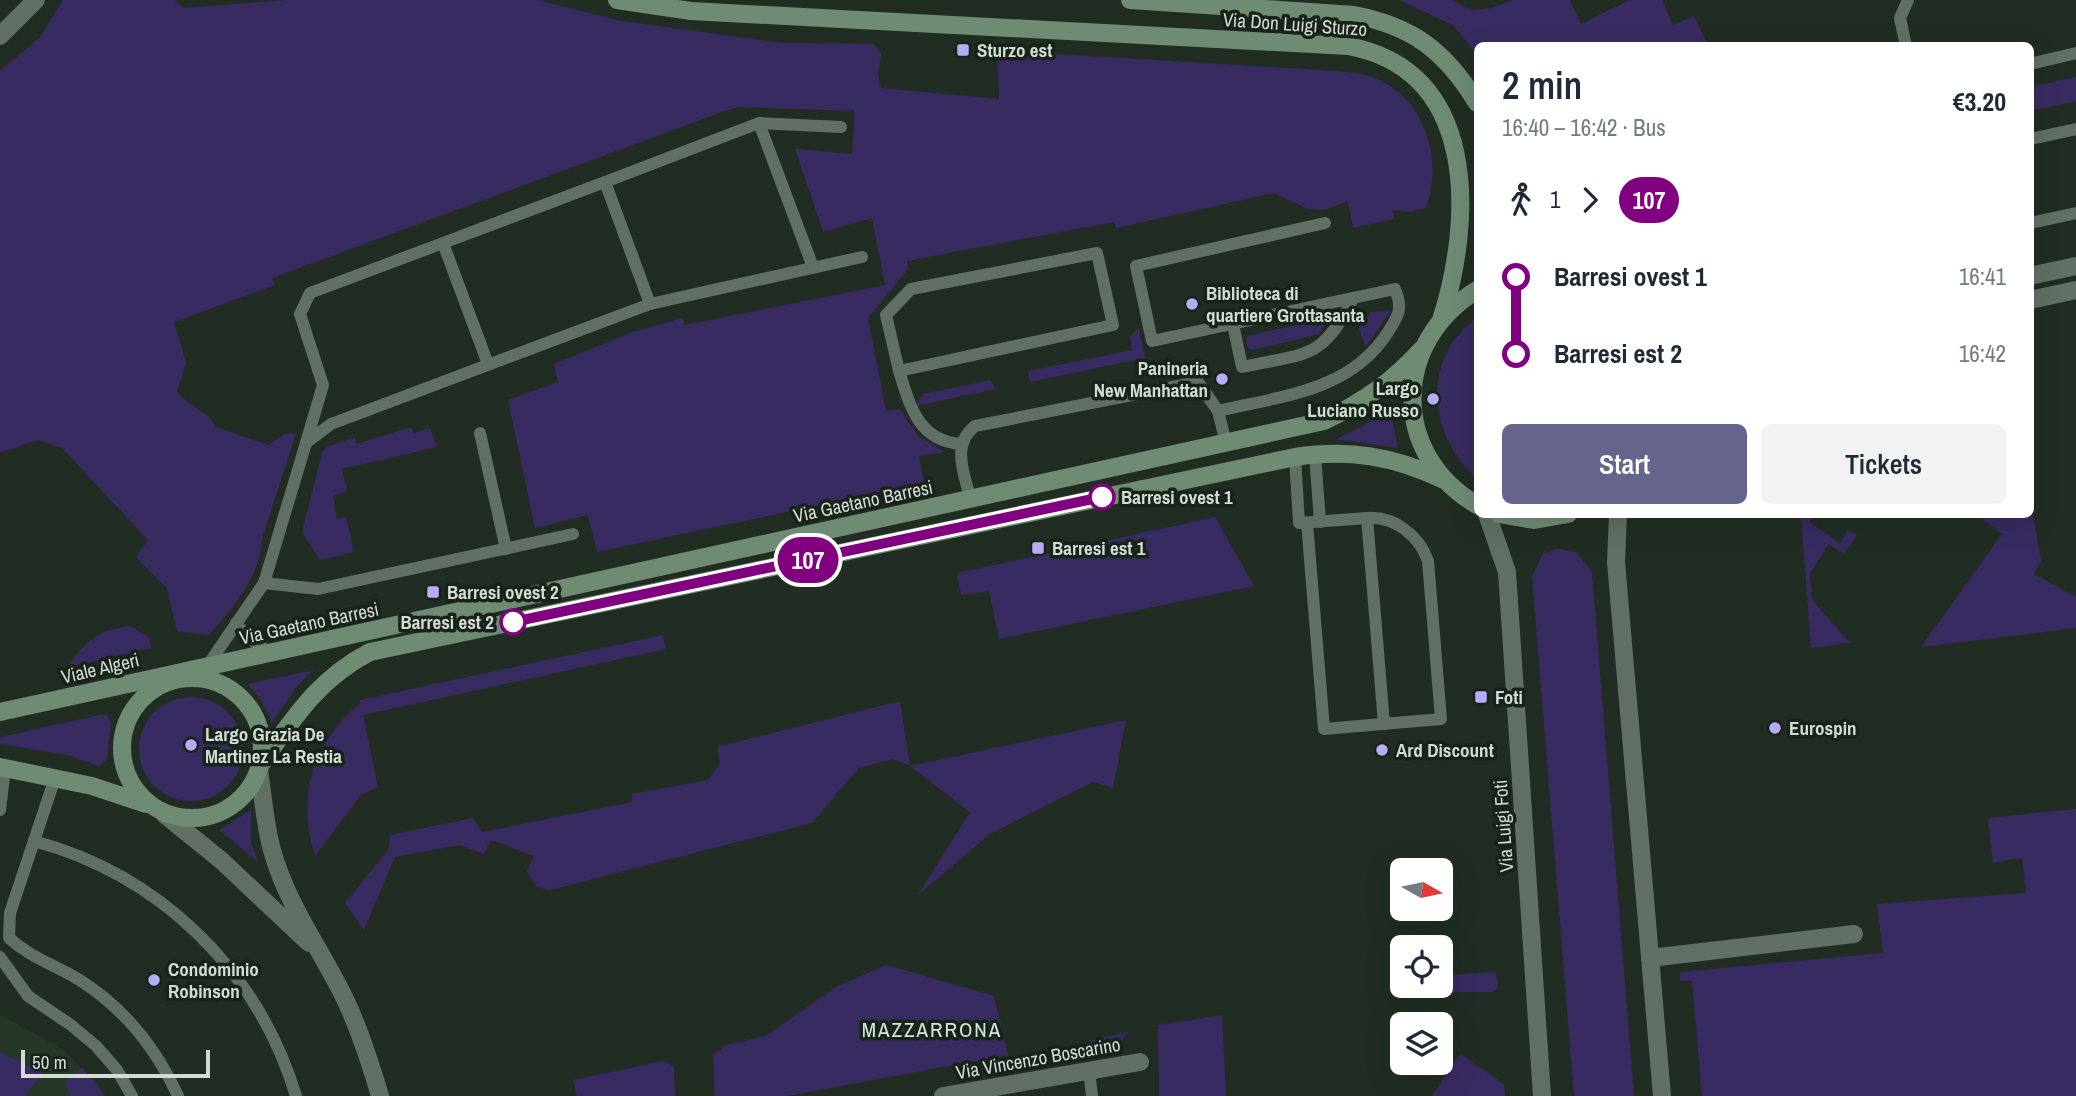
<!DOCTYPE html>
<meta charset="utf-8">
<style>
:root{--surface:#fff;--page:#f2f2f3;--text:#1f2937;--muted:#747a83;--accent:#64648d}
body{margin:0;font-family:"Archivo Narrow",sans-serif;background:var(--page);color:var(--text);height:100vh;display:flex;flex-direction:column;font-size:26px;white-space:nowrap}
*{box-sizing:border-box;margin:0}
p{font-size:23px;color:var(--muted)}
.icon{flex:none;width:38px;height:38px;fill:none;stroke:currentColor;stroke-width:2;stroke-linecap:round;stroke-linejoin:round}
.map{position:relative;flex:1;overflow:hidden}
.sheet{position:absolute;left:1474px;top:42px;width:560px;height:476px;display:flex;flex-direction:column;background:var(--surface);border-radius:10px;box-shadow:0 7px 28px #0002}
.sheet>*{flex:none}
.badge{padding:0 14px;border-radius:23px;font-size:24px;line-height:46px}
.needle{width:46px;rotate:99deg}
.controls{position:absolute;left:1390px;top:858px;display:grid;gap:14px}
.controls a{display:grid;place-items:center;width:63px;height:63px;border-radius:10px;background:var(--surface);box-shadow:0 7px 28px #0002;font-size:35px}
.scale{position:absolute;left:21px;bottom:18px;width:189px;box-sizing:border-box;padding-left:7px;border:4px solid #d4dbd5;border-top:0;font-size:19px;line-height:24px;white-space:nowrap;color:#d4dbd5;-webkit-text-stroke:5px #18241a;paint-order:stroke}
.map>.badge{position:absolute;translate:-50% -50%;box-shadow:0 0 0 4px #fff}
.legs{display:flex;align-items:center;gap:10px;height:77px;padding:0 28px;font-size:23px}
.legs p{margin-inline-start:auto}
.head{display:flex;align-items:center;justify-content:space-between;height:119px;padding:0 28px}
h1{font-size:38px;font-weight:600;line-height:52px}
.action{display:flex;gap:14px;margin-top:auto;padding:14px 28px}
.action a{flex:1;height:80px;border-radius:10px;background:var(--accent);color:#fff;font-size:28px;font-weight:600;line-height:80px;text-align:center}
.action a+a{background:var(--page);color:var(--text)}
ul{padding:0 28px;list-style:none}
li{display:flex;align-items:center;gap:24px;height:77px;font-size:26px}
li i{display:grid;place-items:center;width:10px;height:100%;margin:0 9px;background:currentColor}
li i::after{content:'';width:18px;height:18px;margin:-9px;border:5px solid;border-radius:50%;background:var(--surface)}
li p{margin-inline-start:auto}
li:first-child i{background:linear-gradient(#0000 50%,currentColor 0)}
li:last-child i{background:linear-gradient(currentColor 50%,#0000 0)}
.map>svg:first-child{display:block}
.built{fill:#253729}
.green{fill:#382b61}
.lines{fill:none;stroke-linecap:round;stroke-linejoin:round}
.lane{stroke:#616f64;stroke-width:12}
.street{stroke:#616f64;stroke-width:18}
.secondary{stroke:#6f8b74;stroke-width:18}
.line-1-casing{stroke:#fff;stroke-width:16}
.line-1{stroke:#800080;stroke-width:10}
.poi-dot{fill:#b8abf7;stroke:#18241a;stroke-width:2.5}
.stop-1-dot{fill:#fff;stroke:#800080;stroke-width:3.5}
.labels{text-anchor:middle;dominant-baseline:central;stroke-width:7;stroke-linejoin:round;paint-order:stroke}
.street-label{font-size:19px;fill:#d4dbd5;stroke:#18241a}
.poi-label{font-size:19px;font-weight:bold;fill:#d4dbd5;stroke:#18241a;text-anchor:start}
.stop-label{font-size:19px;font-weight:bold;fill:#d4dbd5;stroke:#18241a;text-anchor:start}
.neighbourhood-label{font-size:21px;letter-spacing:2px;fill:#d5e5d7;stroke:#18241a}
</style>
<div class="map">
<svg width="2076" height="1096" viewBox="0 0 2076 1096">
<rect width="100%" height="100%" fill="#212d23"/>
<polygon class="built" points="0,1015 62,1049 98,1084 105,1096 0,1096"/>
<g class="green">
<path d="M63 0H173L184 8 286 0H538L622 21 783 43 873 44 881 54 878 74 881 88 999 99 998 62 990 50 1335 71C1346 72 1361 73 1372 77 1424 96 1444 159 1426 208L1410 212 1393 210 1394 219 1353 228 1348 201 1325 210 1308 209 1274 193 1116 228 1114 222 907 261 908 269 868 318 886 411 900 409 918 436 945 452 919 456 924 483 597 552 588 515 535 528 508 400 558 382 554 364 630 333 682 318 685 325 885 285 872 218 823 232 795 149 852 154 855 111 738 107 719 113 272 278 275 285 174 322 186 363 177 392C189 406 208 411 216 427L268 445 285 434 296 433 262 539C259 580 234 605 209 635L177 631 167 588 136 557 148 540 62 448 39 440 0 453V71L40 37Z"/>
<polygon points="1399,0 1452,0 1471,10 1492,8 1513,0 1570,0 1581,24 1630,0 1662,0 1673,25 1694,16 1708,45 1477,46 1477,55 1453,25"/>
<polygon points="2076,77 2076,101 2030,111 2030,87"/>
<polygon points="1391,311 1365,347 1359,328 1371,312"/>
<path d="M1477 318V478C1428 436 1420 358 1477 318Z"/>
<polygon points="1319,320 1325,324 1319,334 1252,350 1246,346 1247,336"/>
<polygon points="1139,327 1145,358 1030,382 1028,371 1132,350 1130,337"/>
<polygon points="990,380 996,389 916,406 923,394"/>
<polygon points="1389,404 1398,448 1336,439 1365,425"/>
<polygon points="411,427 414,433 430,428 437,447 342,469 347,491 333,496 337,519 346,517 354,552 320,560 302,532 322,453 327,447 355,437 356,444"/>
<polygon points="2030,497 2041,561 2034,574 2076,597 2076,628 1921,647 2002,534 1976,515 2030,514"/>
<polygon points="1801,515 1813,515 1809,522 1840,543 1848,530 1857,535 1844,553 1828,544 1810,574 1812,600 1850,643 1811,648"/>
<polygon points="1215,517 1254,586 999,639 989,591 961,595 957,573"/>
<polygon points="1557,549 1576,552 1592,572 1634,1096 1574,1096 1532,576 1543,554"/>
<path d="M130 626 149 637 151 648 67 667C87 641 96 630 130 626Z"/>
<path d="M663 635 666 649 363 715 378 787 361 795 315 856C297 798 311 742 360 704V700Z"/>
<polygon points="314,670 297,686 272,722 260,698 247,684"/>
<circle cx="191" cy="749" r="52"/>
<polygon points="900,701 910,766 1126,720 1113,788 1093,782 990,834 918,895 970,812 910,766 893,759 859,768 812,823 550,890 537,887 527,871 534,856 491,840 484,854 459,845 395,857 364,930 345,903 389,849 390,835 473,818 482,832 632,802 632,794 708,780 720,763 717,747"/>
<polygon points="100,715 107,715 111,722 107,759 99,766 67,755 0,744 0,737"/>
<polygon points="2076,809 2076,1096 1702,1096 1692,981 1680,981 1680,972 1883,953 1877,904 2026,893 2022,858 1993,863 1988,818"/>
<polygon points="251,810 251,843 258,862 219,830"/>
<polygon points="887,965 994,996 1008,1055 787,1096 715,1096 713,1055 726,1045 765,1036 838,986"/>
<polygon points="1496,972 1498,988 1492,992 1420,992 1417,985 1440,985 1440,976"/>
<polygon points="1222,1015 1226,1096 1159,1096 1158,1025"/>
<polygon points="1127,1032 1121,1042 1106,1054 1091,1047 1088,1041"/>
<polygon points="0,1052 43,1073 24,1096 0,1096"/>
<polygon points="1460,1054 1504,1084 1505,1096 1432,1096"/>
<polygon points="663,1061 674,1066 675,1096 577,1096 573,1080"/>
<polygon points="82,1067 105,1096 71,1096 65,1082"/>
</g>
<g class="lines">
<g class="lane">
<polyline points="1906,46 1900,18 1908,0"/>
<polyline points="2030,64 2076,53"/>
<polyline points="759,123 813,267"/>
<polyline points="2030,139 2076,129"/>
<polyline points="605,182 759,123 841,127"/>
<polyline points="2030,223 2076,213"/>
<polygon points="1097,253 1113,325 899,371 886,315 911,289"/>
<path d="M1233 324 1242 367C1306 353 1322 361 1353 298"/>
<polyline points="488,364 443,243 605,182 650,304"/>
<path d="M899 371C910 406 918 440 960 444"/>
<polyline points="480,433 506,549"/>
<polyline points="306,443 323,385 300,314 310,293 443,243"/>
<path d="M1226 443 1218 411C1280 396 1350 392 1388 332 1399 315 1403 308 1395 289L1152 341 1136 266 1325 223"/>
<polyline points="1315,454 1320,522"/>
<polyline points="1295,457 1299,523 1367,518 1384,724"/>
<path d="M970 498C964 472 951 445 975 426L1198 382 1218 411"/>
<path d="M1307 523 1324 729 1441 719 1428 561C1419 535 1394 516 1367 518"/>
<polyline points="264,583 318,589 573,534"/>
<polyline points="236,623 246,636 270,653"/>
<polyline points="222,685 213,676 208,665 264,583 306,443 331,424 650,304 862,257"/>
<path d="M55 778 10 913 9 938C31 958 53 964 78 979 123 1007 156 1048 178 1096"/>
<polyline points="0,810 5,768"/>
<path d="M34 841C160 875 258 970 296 1096"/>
<polyline points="0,957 28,996 71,1025 96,1046 117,1070 132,1096"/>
<polyline points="1089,1071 1092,1096"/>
</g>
<g class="street">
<polyline points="0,36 36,0"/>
<polyline points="2030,276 2076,266"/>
<polyline points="2030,300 2076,290"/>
<polyline points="1487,514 1507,572 1542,1096"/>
<polyline points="1618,514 1616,562 1662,1096"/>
<path d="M259 770C263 796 265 825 272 850 286 902 319 947 343 995 359 1027 370 1062 380 1096"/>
<polyline points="164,814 222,861 309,943"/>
<polyline points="1650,958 1854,934"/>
<polyline points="943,1096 1140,1062"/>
</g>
<g class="secondary">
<path d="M617 0 691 11 1348 46C1478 70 1473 217 1442 317"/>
<path d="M1130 0 1354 15C1413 26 1446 52 1477 103"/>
<path d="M1477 290C1392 342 1390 454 1477 505"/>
<polyline points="1499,514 1534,520 1568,514"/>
<circle cx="192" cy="748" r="70"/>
<path d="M0 712 1324 421C1363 402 1393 381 1422 349"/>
<path d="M261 764C293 719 319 678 370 652L1295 457C1349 449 1393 456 1442 479"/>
<polyline points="0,767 92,786 146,804"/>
</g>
</g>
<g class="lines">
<g class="line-1-casing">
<polyline id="line-1" points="513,622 1102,497"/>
</g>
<use href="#line-1" class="line-1"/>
</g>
<g class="poi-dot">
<rect x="956" y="43" width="14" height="14" rx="3.5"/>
<circle cx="1192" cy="304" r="7"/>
<circle cx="1222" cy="379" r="7"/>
<circle cx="1433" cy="399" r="7"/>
<rect x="1031" y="541" width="14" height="14" rx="3.5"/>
<rect x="426" y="585" width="14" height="14" rx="3.5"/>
<rect x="1474" y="690" width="14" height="14" rx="3.5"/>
<circle cx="1775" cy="728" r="7"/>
<circle cx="191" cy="745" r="7"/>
<circle cx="1382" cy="750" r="7"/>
<circle cx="154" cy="980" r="7"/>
</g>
<g class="stop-1-dot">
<circle cx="1102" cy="497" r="12"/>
<circle cx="513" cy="622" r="12"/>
</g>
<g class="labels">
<g class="street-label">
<text transform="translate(1295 24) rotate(4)">Via Don Luigi Sturzo</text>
<text transform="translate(863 501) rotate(-12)">Via Gaetano Barresi</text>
<text transform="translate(309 623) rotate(-12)">Via Gaetano Barresi</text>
<text transform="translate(100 668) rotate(-13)">Viale Algeri</text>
<text transform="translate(1503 826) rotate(-94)">Via Luigi Foti</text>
<text transform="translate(1038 1058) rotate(-10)">Via Vincenzo Boscarino</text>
</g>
<g class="poi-label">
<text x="977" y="50">Sturzo est</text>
<text x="1206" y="293">Biblioteca di<tspan x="1206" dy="22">quartiere Grottasanta</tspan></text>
<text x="1208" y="368" text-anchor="end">Panineria<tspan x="1208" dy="22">New Manhattan</tspan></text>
<text x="1419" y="388" text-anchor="end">Largo<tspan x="1419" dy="22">Luciano Russo</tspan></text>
<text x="1052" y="548">Barresi est 1</text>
<text x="447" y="592">Barresi ovest 2</text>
<text x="1495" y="697">Foti</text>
<text x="1789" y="728">Eurospin</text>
<text x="205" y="734">Largo Grazia De<tspan x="205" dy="22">Martinez La Restia</tspan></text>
<text x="1396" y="750">Ard Discount</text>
<text x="168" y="969">Condominio<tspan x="168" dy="22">Robinson</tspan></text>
</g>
<g class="stop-label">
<text x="1121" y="497">Barresi ovest 1</text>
<text x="494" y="622" text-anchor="end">Barresi est 2</text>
</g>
<g class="neighbourhood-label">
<text x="932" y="1029">MAZZARRONA</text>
</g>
</g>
</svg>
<div class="controls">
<a><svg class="needle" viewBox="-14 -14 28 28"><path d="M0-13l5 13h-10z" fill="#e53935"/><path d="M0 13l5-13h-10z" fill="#747a83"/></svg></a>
<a><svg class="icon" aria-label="locate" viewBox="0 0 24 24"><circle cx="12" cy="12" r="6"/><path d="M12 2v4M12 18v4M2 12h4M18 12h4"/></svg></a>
<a><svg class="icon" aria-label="layers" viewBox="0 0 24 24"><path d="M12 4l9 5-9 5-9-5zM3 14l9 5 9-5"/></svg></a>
</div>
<div class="scale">50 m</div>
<b class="badge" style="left:808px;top:560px;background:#800080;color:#fff">107</b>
<section class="sheet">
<div class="head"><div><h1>2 min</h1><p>16:40 – 16:42 · Bus</p></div><b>€3.20</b></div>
<div class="legs"><svg class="icon" aria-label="walk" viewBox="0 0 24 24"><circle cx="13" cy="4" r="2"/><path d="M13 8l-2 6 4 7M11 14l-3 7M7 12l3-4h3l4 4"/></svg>1<svg class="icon" aria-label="forward" viewBox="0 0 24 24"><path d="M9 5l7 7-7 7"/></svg><b class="badge" style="background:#800080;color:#fff">107</b></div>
<ul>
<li><i style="color:#800080"></i><b>Barresi ovest 1</b><p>16:41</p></li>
<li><i style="color:#800080"></i><b>Barresi est 2</b><p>16:42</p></li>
</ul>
<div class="action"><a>Start</a><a>Tickets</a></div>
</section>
</div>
